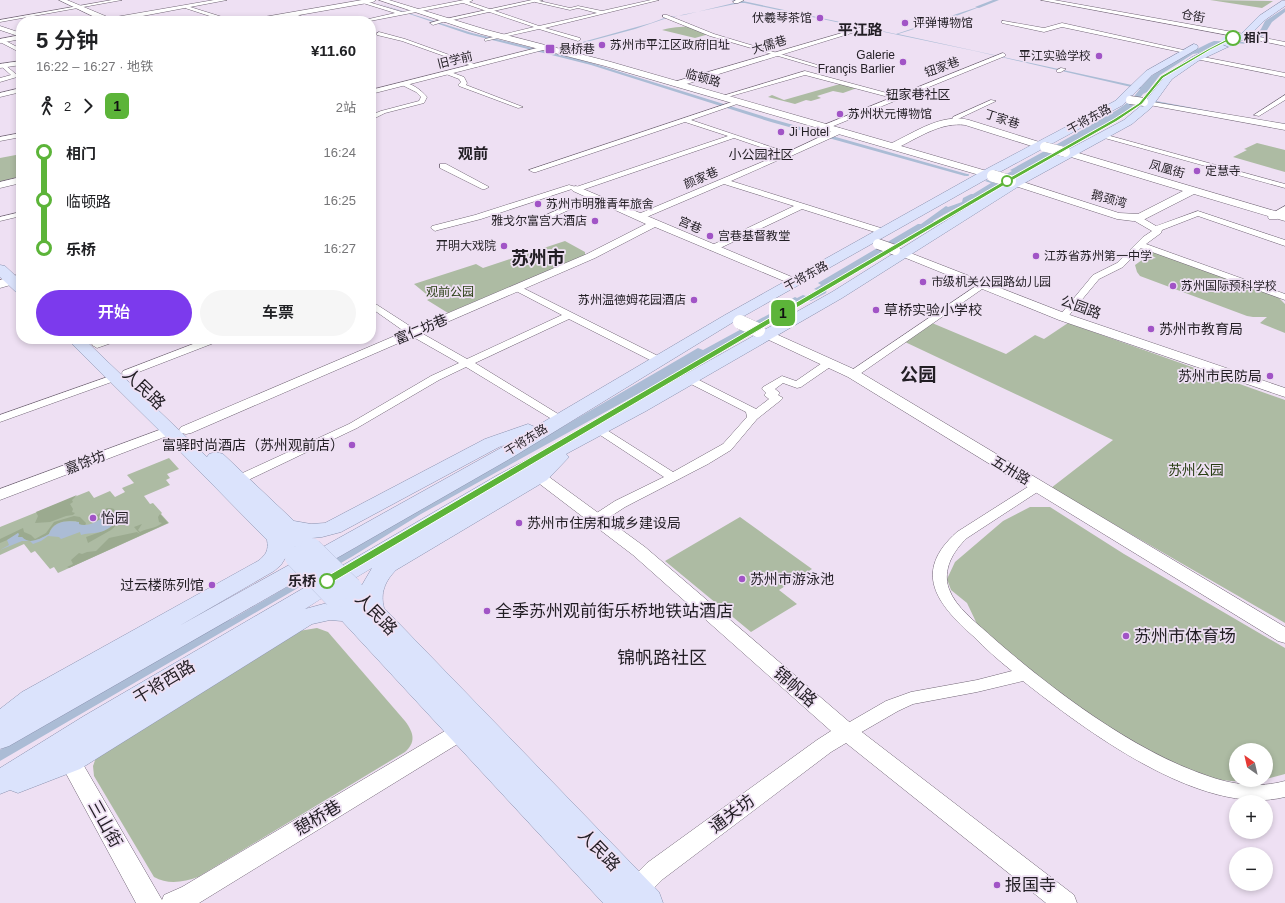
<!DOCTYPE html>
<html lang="zh">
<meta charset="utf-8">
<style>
:root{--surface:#fff;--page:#f6f6f6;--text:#202124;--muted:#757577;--accent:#7c3aed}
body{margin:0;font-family:Helvetica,"Noto Sans SC",sans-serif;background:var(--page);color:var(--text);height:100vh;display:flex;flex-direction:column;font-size:15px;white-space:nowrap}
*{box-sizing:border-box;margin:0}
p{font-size:13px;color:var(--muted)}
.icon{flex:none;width:22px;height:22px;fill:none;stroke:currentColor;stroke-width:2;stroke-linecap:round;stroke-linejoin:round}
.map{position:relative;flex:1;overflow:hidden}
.drawer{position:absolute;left:16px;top:16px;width:360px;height:328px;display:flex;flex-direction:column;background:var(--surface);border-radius:16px;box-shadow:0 2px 6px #0003}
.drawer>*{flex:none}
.badge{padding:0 8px;border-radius:6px;font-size:14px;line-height:26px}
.needle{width:26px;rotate:326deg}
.fabs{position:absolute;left:1229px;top:743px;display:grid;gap:8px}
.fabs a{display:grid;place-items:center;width:44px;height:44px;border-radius:50%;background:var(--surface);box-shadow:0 2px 6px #0003;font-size:20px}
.map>.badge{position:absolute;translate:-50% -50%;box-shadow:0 0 0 2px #fff}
.legs{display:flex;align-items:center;gap:6px;height:44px;padding:0 20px;font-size:13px}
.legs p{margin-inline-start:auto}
.headline{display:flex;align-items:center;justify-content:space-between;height:68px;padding:0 20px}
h1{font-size:22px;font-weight:600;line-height:30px}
.action{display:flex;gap:8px;margin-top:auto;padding:8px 20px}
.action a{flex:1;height:46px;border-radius:24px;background:var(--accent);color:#fff;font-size:16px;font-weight:600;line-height:46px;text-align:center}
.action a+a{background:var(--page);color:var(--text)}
ul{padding:0 20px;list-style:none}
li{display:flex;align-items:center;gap:14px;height:48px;font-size:15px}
li i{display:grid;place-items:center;width:6px;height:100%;margin:0 5px;background:currentColor}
li i::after{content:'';width:10px;height:10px;margin:-5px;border:3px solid;border-radius:50%;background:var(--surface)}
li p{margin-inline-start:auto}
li:first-child i{background:linear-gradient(#0000 50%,currentColor 0)}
li:last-child i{background:linear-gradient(currentColor 50%,#0000 0)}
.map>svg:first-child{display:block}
.green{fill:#adbba3}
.forest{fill:#9baa8f}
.water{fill:#abbcd5}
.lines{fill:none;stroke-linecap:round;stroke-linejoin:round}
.stream{stroke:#abbcd5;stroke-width:2}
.canal{fill:#abbcd5;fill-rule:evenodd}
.minor-casing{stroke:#726676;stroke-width:1}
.tertiary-casing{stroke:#726676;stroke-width:1}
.secondary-casing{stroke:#726676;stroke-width:1}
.primary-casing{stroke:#8b92af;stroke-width:1}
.minor{fill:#fff;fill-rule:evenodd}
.tertiary{fill:#fff;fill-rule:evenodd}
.secondary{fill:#fff;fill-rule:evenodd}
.primary{fill:#dbe3fc;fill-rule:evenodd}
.tertiary-bridge-far2-casing{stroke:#726676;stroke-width:9;stroke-linecap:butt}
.tertiary-bridge-far1-casing{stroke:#726676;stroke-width:11;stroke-linecap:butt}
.tertiary-bridge-casing{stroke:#726676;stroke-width:14;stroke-linecap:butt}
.secondary-bridge-far1-casing{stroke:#726676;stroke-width:10;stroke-linecap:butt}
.secondary-bridge-casing{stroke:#726676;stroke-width:12;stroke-linecap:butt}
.primary-bridge-far1-casing{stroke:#8b92af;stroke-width:9;stroke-linecap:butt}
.primary-bridge-casing{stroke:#8b92af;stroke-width:22;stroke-linecap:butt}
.tertiary-bridge-far2{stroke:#fff;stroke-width:8}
.tertiary-bridge-far1{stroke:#fff;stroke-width:10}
.tertiary-bridge{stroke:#fff;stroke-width:14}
.secondary-bridge-far1{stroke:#fff;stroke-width:10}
.secondary-bridge{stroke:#fff;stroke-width:12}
.primary-bridge-far1{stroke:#dbe3fc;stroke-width:8}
.primary-bridge{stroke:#dbe3fc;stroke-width:22}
.line-1{fill:#5cb439;stroke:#fff}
.poi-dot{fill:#a154c6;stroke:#eee0f3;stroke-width:1.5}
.stop-1-dot{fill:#fff;stroke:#5cb439;stroke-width:2}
.labels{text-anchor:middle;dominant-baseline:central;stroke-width:3.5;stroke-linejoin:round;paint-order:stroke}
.far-street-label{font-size:12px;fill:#221e24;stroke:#eee0f3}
.far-poi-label{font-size:12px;fill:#221e24;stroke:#eee0f3;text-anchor:start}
.far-stop-label{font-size:12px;font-weight:bold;fill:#221e24;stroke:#eee0f3;text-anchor:start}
.far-park-label{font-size:12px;fill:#283d13;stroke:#eee0f3}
.far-neighbourhood-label{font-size:13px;fill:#221e24;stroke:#eee0f3}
.street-label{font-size:14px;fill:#221e24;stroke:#eee0f3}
.poi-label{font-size:14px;fill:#221e24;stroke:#eee0f3;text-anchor:start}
.park-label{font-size:14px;fill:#283d13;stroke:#eee0f3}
.stop-label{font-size:14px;font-weight:bold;fill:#221e24;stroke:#eee0f3;text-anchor:end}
.far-district-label{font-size:15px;font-weight:bold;fill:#221e24;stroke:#eee0f3}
.near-street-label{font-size:17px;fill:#221e24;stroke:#eee0f3}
.near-poi-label{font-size:17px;fill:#221e24;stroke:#eee0f3;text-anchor:start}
.far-town-label{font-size:18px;font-weight:bold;fill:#221e24;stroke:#eee0f3}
.district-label{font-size:18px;font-weight:bold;fill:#221e24;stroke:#eee0f3}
.near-neighbourhood-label{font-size:18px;fill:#221e24;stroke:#eee0f3}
</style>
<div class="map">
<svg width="1285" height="903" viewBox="0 0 1285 903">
<rect width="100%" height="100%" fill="#eee0f3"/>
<g class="green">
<polygon points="1210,0 1273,1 1262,8"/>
<path d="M691 26 709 34 695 38 662 30C672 27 680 27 691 26Z"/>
<polygon points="840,84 857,88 843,93 833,91 817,96 821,98 811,101 806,100 795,104 768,97 772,95 784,100"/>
<polygon points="1257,143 1285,150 1285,172 1233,157 1247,150 1244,149"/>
<polygon points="21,154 21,176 0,182 0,158"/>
<polygon points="565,241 585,252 585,255 448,313 427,300 431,298 414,284 476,264 483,268"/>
<polygon points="1150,251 1278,297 1285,304 1285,333 1260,323 1267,317 1253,317 1247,316 1140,276 1137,272 1135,265 1142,260 1156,258 1146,253"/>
<polygon points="932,323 1006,354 1035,335 1044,339 1068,323 1285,400 1285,623 1051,488 1113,440 905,342"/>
<polygon points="169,458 179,469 167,474 170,478 166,480 170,485 144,496 150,504 153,503 162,513 161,514 169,523 58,573 54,567 50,569 35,551 31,553 24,544 0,555 0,527 89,491 94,498 110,491 115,497 125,492 122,488 134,483 127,475"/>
<path d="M1030 507H1050L1124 554 1285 648V774L1266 779V750H1236V780H1259C1225 786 1188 773 1157 761L1018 666 977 624 967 603 951 590 947 579 955 562 1003 521Z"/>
<polygon points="740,517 812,569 779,590 797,604 751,632 665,561"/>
<path d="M317 628 328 632 405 721C414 733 416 742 405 752L198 877C184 882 168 885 154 877L94 776 93 766 97 755 299 631Z"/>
</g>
<g class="forest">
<polygon points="77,495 72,500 73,502 70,504 73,509 72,512 75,513 73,515 66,516 50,522 35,523 38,516 36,512"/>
<polygon points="107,508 111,508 114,509 116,515 115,518 119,523 111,530 88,543 86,537 103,531 112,525 111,514 108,512 105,517 92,523 89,521"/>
<path d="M160 514 168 523 69 568 67 567 73 564 71 560 79 553 82 554 87 552 96 551 109 538 137 532 140 534 134 527 142 524 138 530 140 532C147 528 155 529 162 523L159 522 158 517Z"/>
<path d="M74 516 80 517 86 523 85 526 79 525 76 521C65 521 53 521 49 534 40 539 29 545 22 537H18V533L12 538 0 543V539L23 528 24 532 31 535 35 539 46 533 54 522Z"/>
</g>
<g class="water">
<path d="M731 0H738L896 34 990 3 956 16 898 34 1141 87 1150 77 1175 60 1209 43 1214 41 1243 42 1255 35 1261 29 1265 21 1285 8V12L1272 22 1264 35 1256 41 1248 44 1221 42 1199 53 1193 54 1160 75 1147 92 1143 94 1140 98 1268 122 1173 106 1135 104C1101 133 1058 150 1020 173L1012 176 975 200 972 199C959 207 946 213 933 221L934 222 911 235 914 237 827 289 826 293 811 301H806L421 514 353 556 0 761V750L210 627 232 619 698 348 703 350 784 306 782 304 795 297 797 298 803 295 806 296 817 290 814 289 821 285 818 283 918 224H921L946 206 948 207 962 202 963 198 971 194H973L991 183 985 181 987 180 993 181 1012 171 1010 170C1038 155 1064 140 1091 125 1109 114 1127 107 1140 89L975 51 745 3H740L667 18 635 29 564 48H561L651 23 667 17 684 15 738 2Z"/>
<polygon points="377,3 472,33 582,60 772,119 967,174 965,176 771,122 591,65 468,34"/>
<path d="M107 512 111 514 112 526C101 535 92 532 81 535L80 532 61 539 59 537 48 536 41 541 33 544 30 541H22L0 550 9 545 7 540 18 533 19 534 18 537H22C29 545 40 539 49 534 53 521 67 520 79 522V524C87 528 103 520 107 512Z"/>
</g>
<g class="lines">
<polyline class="stream" points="966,175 968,175"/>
<polygon class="canal" points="993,0 999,0 979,8 975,7"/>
<g class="minor-casing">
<g id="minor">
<polygon points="112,0 122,0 0,22 0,20"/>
<polygon points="464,0 473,0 469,2 539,26 597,13 578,8 570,10 535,2 535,0 570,8 578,6 602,11 651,0 659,0 545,28 580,38 580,40 578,41 539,29 485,41 485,39 534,27 463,3 370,21 360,21 395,13 363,3 365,1 402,12"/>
<polygon points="187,6 232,20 232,21 225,21 185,8"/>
<polygon points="292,13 312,20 312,21 306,21 290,15"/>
<polygon points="663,15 667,15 714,34 824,67 819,68 710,36 663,17"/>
<polygon points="444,19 446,21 433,25 430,23"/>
<polygon points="1004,21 1044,28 1062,23 1188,51 1185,53 1062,27 1044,32 1002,23 1002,21"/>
<polygon points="0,26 21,33 21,37 0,30"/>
<polygon points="379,32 405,39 480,66 475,67 402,41 377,35 376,34"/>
<polygon points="1244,34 1285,42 1285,46 1242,37 1241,36"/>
<polygon points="0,40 4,40 21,49 21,53 0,42"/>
<polygon points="1198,56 1285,73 1285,77 1196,59 1195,58"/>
<polygon points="4,64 17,75 17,77 0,82 0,78 11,75 1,66"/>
<polygon points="1061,68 1066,69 1061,72 1057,72 1057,70"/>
<polygon points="448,71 464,77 467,83 466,85 523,107 518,108 459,86 458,85 461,82 459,79 446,74 446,72"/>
<polygon points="805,71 898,96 899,97 896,99 805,75 724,98 719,97"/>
<path d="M402 83C411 82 421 90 427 97L424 103 385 113 371 120V115L381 111 419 101 421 97 416 92 402 85Z"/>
<polygon points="21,88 21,92 0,97 0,93"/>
<polygon points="1285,95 1285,100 1259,116 1254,115"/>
<polygon points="738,100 741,102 740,103 691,120 792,154 731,181 887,230 888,232 887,234 881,234 802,209 716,250 710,250 709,248 710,246 794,206 724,184 642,219 636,219 636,215 781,154 734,138 579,191 572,189 481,219 438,230 435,231 431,228 432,226 475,215 569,185 576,187 728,136 685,122 536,172 533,172 529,170"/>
<polygon points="991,100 996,101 958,119 957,121 952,120 953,117"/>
<polygon points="21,133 21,137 0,141 0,137"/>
<polygon points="1103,134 1285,184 1285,188 1101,137 1101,135"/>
<polygon points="440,164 446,164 489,187 485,189 482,189 440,168"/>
<polygon points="591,195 597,195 598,197 533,226 527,226 526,224"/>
<polygon points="1198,211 1285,240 1285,246 1198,216 1162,230 1161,233 1146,244 1285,294 1285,300 1141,248 1123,267 1099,279 1066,319 1060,319 1058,317 1060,315 1093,275 1117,263 1143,237 1152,231 1133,220 1133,216 1139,216 1156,226"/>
<polygon points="21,212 21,216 0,221 0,217"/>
<polygon points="982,282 985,283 987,285 985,287 857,376 849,376 848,374 849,372"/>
<polygon points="517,285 662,358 663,360 662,362 654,362 569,319 475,363 563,417 565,419 563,421 555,421 466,367 439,380 357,428 242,483 234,483 232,480 234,477 349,424 431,376 459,363 408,334 371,308 371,301 416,330 467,359 562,315 514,290 512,288 514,286"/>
<polygon points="104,339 118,339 117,341 97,348 92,345 93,343"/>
<polygon points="206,339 220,339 219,341 131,375 123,375 122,373 123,371"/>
<polygon points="829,360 833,361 834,363 833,365 801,387 797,388 783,383 775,389 780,393 778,395 783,398 781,400 757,419 731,450 708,464 625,507 602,522 597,523 592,522 590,519 592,516 615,501 664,477 594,431 592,429 594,427 602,427 673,472 723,444 747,417 746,412 685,381 684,379 685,377 693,377 756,409 769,399 764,395 766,393 762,389 763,387 782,376 796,381 825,361"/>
<polygon points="116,374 121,377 120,379 0,422 0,415"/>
<path d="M1038 482 1042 483 1044 486 1042 489 967 538C953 551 942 570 949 589 956 608 976 622 991 636 1050 688 1133 751 1208 776 1233 785 1259 788 1285 781V797C1202 818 1085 730 1023 681L977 692 913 704 898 711 853 737 847 739 841 737 839 732 841 727 886 701 911 692 977 680 1012 671C998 660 985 648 973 636 937 604 912 572 957 532L1034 483Z"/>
</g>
</g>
<g class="tertiary-casing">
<g id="tertiary">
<polygon points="59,0 67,0 110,18 214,0 227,0 116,21 103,21"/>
<polygon points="532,0 543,0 444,22 441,20"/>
<polygon points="736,0 744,0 738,3 734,3 733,2"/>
<polygon points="1041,0 1054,0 1244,34 1247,36 1244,38"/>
<polygon points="866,26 871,27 680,86 677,86 673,84 674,82"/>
<polygon points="21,35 21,39 0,43 0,39"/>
<polygon points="545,46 547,47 547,49 371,94 371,90"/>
<polygon points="1003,53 1005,54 1005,56 826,129 820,129 819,127"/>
<polygon points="1141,100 1285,124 1285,130 1144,104 1141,104"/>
<polygon points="839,128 842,129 843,131 842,133 791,156 788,157 784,154"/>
<polygon points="21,177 21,183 0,188 0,182"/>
<polygon points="576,186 799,280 801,282 799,284 791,284 655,227 595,258 191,433 186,434 181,433 179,430 181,427 587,254 646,224 573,191 571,189 573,187"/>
<polygon points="1285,206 1285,214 1277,219 1269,219 1268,217 1269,215"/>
<polygon points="895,247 1067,314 1285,388 1285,397 1059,320 891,252 890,250 891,248"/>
<polygon points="758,326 858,371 1285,627 1285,643 1278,641 848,377 754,333 752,330 754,327"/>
<polygon points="170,426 175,427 177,430 175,433 0,500 0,489"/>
<polygon points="529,464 534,466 645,547 854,726 1074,895 1077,903 1046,903 846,743 831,752 663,879 641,901 637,903 625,901 621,893 625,885 647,863 817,740 831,731 633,555 524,472 521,469 524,466"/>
<polygon points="462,722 469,725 472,731 469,737 199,903 136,903 55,753 59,747 66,744 73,747 162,900 164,895 182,887 455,725"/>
</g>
</g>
<g class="secondary-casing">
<g id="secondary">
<polygon points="362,0 376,0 373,2 265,21 249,21 253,19"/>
<path d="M379 0H389L487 30 611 62 892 143C915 132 942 113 969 120L1049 145 1050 147 1045 150 1041 149 965 125C942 122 921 136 901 146L997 174 998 176 993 179 605 66 481 34Z"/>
<polygon points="21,61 21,65 0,68 0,64"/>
<polygon points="1065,149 1285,214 1285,221 1194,194 1145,219 1133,221 1117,219 1006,183 1005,181 1010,178 1014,179 1119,213 1138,214 1183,191 1061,154 1060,152 1061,150"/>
<polygon points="21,274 21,282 0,288 0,280"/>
</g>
</g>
<g class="primary-casing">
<g id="primary">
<path d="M1282 1H1285V6L1265 20 1247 38 1198 61 1172 79 1151 108 1132 124 1019 186 842 298 646 411 566 454 569 457 547 480 396 570C385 581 380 593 384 608L659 892 663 903H603L342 621 330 620 312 624 80 769 18 793 10 790 0 794V768L84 716 496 476 634 403 832 292 1011 180 1124 120 1143 104 1166 75 1192 57 1241 34 1259 16ZM372 568 362 585 359 582 352 580ZM324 597 327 603 305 609Z"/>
<path d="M1194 44 1197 45 1198 47 1197 49 1152 75 1123 105 985 180 735 321 513 457 9 746 0 749V709L22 692 258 561C266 555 269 550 267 540L163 434 67 339H84L207 457 209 454 216 452 223 454 294 521 311 524 325 523 485 439 528 424 535 427 725 315 977 174 1115 101 1146 71ZM508 444 321 548 312 538 322 537 341 532 499 447ZM295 546 303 554 307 555 179 626 274 571 281 565 289 552 293 551Z"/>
<polygon points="0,265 5,266 21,281 21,293 16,292 0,277"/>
</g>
</g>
<use href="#minor" class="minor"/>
<use href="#tertiary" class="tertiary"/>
<use href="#secondary" class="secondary"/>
<use href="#primary" class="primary"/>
<g class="tertiary-bridge-far2-casing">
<polyline id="tertiary-bridge-far2" points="1130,100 1144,102"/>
</g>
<g class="tertiary-bridge-far1-casing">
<polyline id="tertiary-bridge-far1" points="878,244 895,250"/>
</g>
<g class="tertiary-bridge-casing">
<polyline id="tertiary-bridge" points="740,322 758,330"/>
</g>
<g class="secondary-bridge-far1-casing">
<polyline id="secondary-bridge-far1" points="1045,147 1065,152"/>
</g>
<g class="secondary-bridge-casing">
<polyline id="secondary-bridge" points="993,176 1010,181"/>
</g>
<g class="primary-bridge-far1-casing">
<polyline id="primary-bridge-far1" points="1225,41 1230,43"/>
</g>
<g class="primary-bridge-casing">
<g id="primary-bridge">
<polyline points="311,549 351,588"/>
<polyline points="296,557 335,597"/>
</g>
</g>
<use href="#tertiary-bridge-far2" class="tertiary-bridge-far2"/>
<use href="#tertiary-bridge-far1" class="tertiary-bridge-far1"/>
<use href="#tertiary-bridge" class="tertiary-bridge"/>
<use href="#secondary-bridge-far1" class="secondary-bridge-far1"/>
<use href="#secondary-bridge" class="secondary-bridge"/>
<use href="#primary-bridge-far1" class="primary-bridge-far1"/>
<use href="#primary-bridge" class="primary-bridge"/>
</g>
<polygon class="line-1" points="1231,37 1234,38 1210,50 1163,78 1142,104 1117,121 1013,180 331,583 324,583 323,581 324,578 1009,178 1114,119 1139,103 1161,76 1208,49"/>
<g class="poi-dot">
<circle cx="820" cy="18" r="4"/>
<circle cx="905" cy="23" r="4"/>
<circle cx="602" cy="45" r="4"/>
<rect x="545" y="44" width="10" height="10" rx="2"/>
<circle cx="1099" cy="56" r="4"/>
<circle cx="903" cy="62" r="4"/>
<circle cx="840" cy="114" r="4"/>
<circle cx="781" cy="132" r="4"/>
<circle cx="1197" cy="171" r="4"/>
<circle cx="538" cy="204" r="4"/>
<circle cx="595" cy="221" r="4"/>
<circle cx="710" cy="236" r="4"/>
<circle cx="504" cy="246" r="4"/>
<circle cx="1036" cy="256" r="4"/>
<circle cx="923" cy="282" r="4"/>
<circle cx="1173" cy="286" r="4"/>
<circle cx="694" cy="300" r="4"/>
<circle cx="876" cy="310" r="4"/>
<circle cx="1151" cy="329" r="4"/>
<circle cx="1270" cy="376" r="4"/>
<circle cx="352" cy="445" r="4"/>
<circle cx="93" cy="518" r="4"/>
<circle cx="519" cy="523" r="4"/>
<circle cx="742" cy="579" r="4"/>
<circle cx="212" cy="585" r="4"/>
<circle cx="487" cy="611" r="4"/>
<circle cx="1126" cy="636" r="4"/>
<circle cx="997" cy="885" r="4"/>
</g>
<g class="stop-1-dot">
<circle cx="1233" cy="38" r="7"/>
<circle cx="1007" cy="181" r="5"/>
<circle cx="327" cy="581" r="7"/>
</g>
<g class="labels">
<g class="far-street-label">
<text transform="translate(1193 16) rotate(11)">仓街</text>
<text transform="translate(769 45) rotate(-17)">大儒巷</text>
<text transform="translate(455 60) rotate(-14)">旧学前</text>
<text transform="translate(942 67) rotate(-20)">钮家巷</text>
<text transform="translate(703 78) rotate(16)">临顿路</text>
<text transform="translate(1002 119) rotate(18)">丁家巷</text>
<text transform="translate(1089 119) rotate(-29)">干将东路</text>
<text transform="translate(1167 169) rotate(16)">凤凰街</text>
<text transform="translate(701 178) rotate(-23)">颜家巷</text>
<text transform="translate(1109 199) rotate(16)">鹅颈湾</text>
<text transform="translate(690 225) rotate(23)">宫巷</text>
<text transform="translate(806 276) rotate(-29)">干将东路</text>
<text transform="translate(526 440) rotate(-32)">干将东路</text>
</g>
<g class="far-poi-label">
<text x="812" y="18" text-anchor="end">伏羲琴茶馆</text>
<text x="913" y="23">评弹博物馆</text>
<text x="610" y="45">苏州市平江区政府旧址</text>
<text x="559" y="49">悬桥巷</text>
<text x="895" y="55" text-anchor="end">Galerie<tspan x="895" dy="14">Françis Barlier</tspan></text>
<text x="1091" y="56" text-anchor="end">平江实验学校</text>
<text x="848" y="114">苏州状元博物馆</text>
<text x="789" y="132">Ji Hotel</text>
<text x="1205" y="171">定慧寺</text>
<text x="546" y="204">苏州市明雅青年旅舍</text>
<text x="587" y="221" text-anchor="end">雅戈尔富宫大酒店</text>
<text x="718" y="236">宫巷基督教堂</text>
<text x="496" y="246" text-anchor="end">开明大戏院</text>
<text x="1044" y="256">江苏省苏州第一中学</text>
<text x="931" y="282">市级机关公园路幼儿园</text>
<text x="1181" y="286">苏州国际预科学校</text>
<text x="686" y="300" text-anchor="end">苏州温德姆花园酒店</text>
</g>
<g class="far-stop-label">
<text x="1244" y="38">相门</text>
</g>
<g class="far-park-label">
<text x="450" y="292">观前公园</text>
</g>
<g class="far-neighbourhood-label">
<text x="918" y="94">钮家巷社区</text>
<text x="761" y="154">小公园社区</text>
</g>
<g class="street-label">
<text transform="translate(1081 307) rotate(20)">公园路</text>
<text transform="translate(421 329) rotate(-23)">富仁坊巷</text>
<text transform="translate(85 462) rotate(-21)">嘉馀坊</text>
<text transform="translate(1011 470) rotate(31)">五卅路</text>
</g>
<g class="poi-label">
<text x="884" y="310">草桥实验小学校</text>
<text x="1159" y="329">苏州市教育局</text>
<text x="1262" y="376" text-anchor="end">苏州市民防局</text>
<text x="344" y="445" text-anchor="end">富驿时尚酒店（苏州观前店）</text>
<text x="101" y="518">怡园</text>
<text x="527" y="523">苏州市住房和城乡建设局</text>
<text x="750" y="579">苏州市游泳池</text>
<text x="204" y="585" text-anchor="end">过云楼陈列馆</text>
</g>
<g class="park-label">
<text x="1196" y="470">苏州公园</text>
</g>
<g class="stop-label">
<text x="316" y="581">乐桥</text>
</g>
<g class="far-district-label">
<text x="860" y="29">平江路</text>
<text x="473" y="153">观前</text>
</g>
<g class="near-street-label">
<text transform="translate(144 389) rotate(44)">人民路</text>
<text transform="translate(376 614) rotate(46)">人民路</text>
<text transform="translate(164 682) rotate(-31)">干将西路</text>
<text transform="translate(795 687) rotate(41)">锦帆路</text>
<text transform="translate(732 814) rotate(-37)">通关坊</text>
<text transform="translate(318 818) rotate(-31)">憩桥巷</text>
<text transform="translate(105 824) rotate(61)">三山街</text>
<text transform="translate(599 850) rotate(46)">人民路</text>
</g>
<g class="near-poi-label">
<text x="495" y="611">全季苏州观前街乐桥地铁站酒店</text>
<text x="1134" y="636">苏州市体育场</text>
<text x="1005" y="885">报国寺</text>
</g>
<g class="far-town-label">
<text x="538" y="258">苏州市</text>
</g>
<g class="district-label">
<text x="918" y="375">公园</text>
</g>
<g class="near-neighbourhood-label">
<text x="662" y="658">锦帆路社区</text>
</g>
</g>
</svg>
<div class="fabs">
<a><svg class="needle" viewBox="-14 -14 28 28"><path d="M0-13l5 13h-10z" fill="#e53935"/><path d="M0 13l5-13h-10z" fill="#757577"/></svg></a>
<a>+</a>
<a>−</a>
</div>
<b class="badge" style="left:783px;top:313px;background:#5cb439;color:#111">1</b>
<section class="drawer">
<div class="headline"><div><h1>5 分钟</h1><p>16:22 – 16:27 · 地铁</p></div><b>¥11.60</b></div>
<div class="legs"><svg class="icon" aria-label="walk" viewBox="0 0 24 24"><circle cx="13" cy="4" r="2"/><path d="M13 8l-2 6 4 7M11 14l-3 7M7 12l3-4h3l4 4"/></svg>2<svg class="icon" aria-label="forward" viewBox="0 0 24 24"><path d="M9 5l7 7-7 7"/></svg><b class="badge" style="background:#5cb439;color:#111">1</b><p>2站</p></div>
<ul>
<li><i style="color:#5cb439"></i><b>相门</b><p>16:24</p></li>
<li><i style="color:#5cb439"></i><span>临顿路</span><p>16:25</p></li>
<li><i style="color:#5cb439"></i><b>乐桥</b><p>16:27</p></li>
</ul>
<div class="action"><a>开始</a><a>车票</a></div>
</section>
</div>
